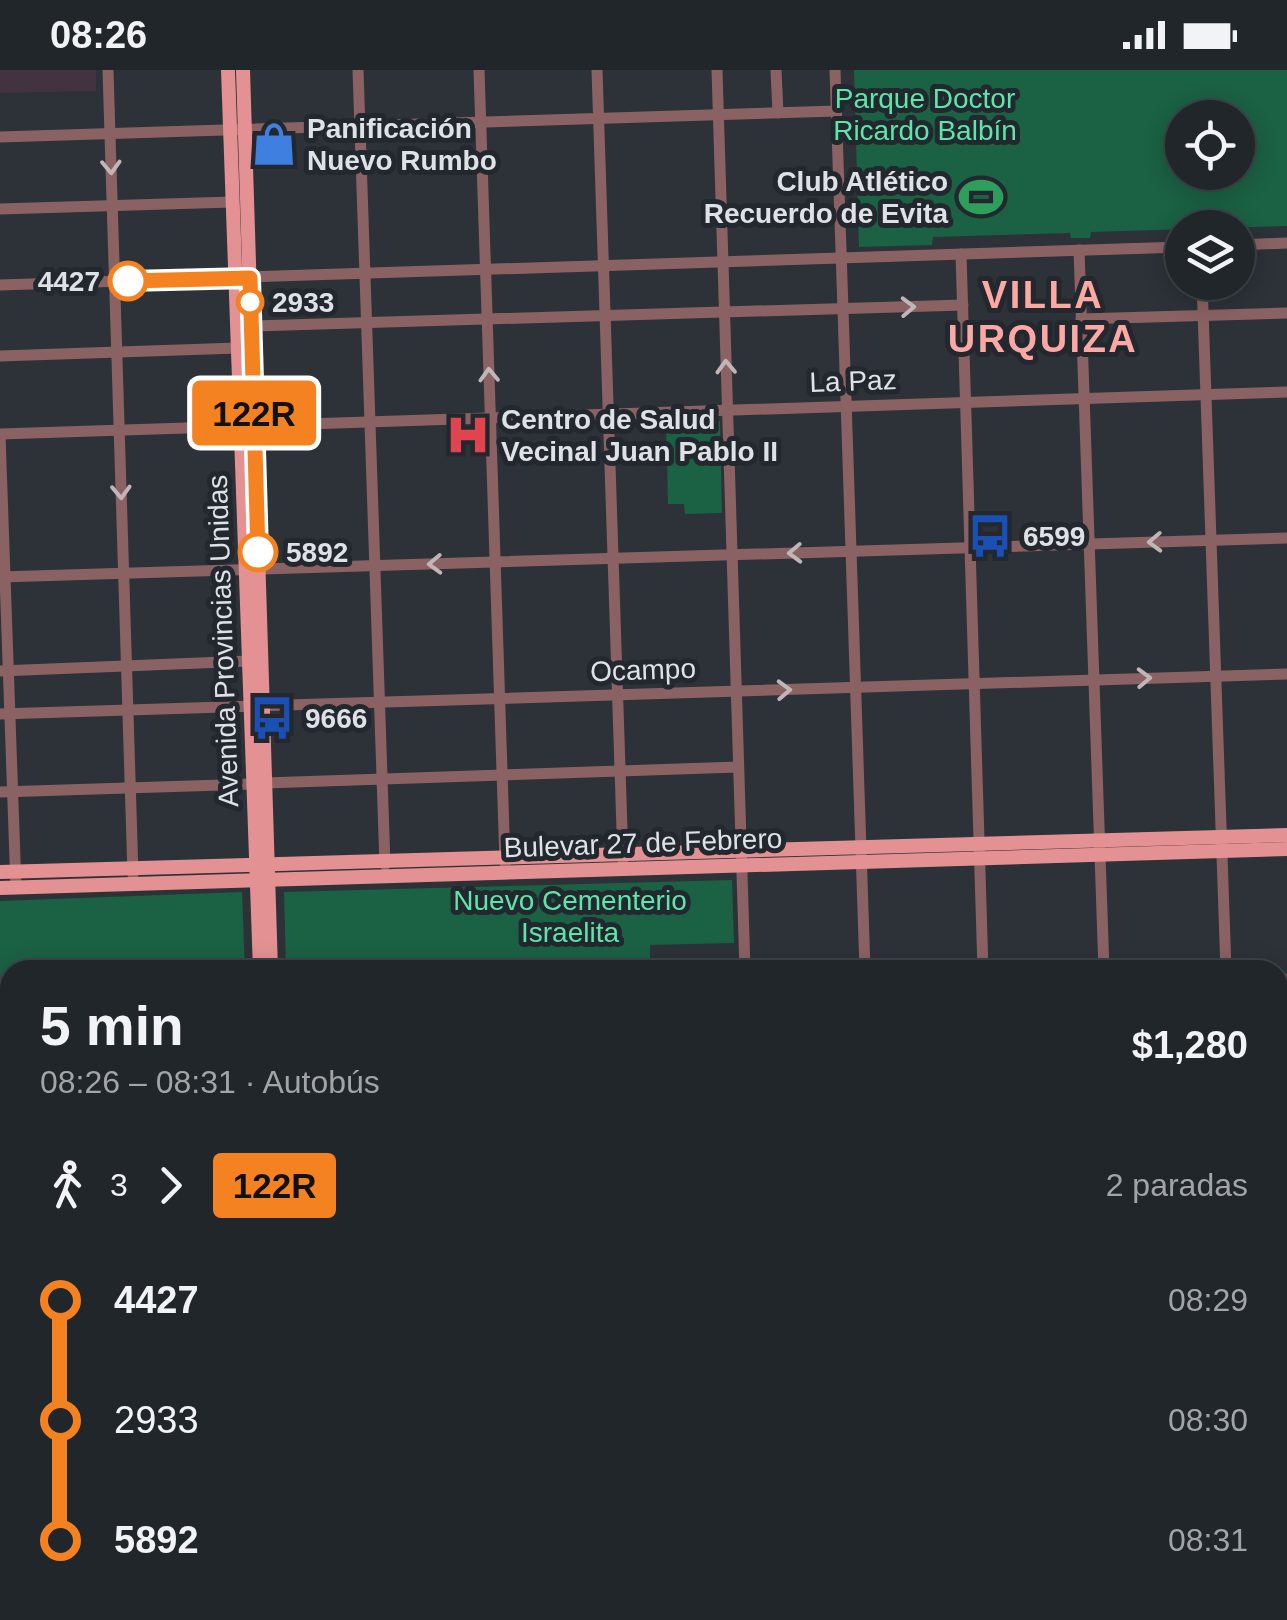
<!DOCTYPE html>
<html lang="es">
<meta charset="utf-8">
<style>
:root{--surface:#21262a;--page:#292e32;--text:#f1f3f6;--muted:#a2a5a8;--line:#3e4347}
body{margin:0;font-family:Helvetica,sans-serif;background:var(--page);color:var(--text);height:100vh;display:flex;flex-direction:column;font-size:38px;white-space:nowrap}
*{box-sizing:border-box;margin:0}
p{font-size:32px;color:var(--muted)}
.icon{flex:none;width:55px;height:55px;fill:none;stroke:currentColor;stroke-width:2;stroke-linecap:round;stroke-linejoin:round}
.map{position:relative;flex:1;overflow:hidden}
.panel{position:absolute;left:0px;top:890px;width:1288px;height:660px;display:flex;flex-direction:column;background:var(--surface);border-radius:30px 30px 0 0;box-shadow:0 5px 25px #0003,0 0 0 2px var(--line)}
.panel>*{flex:none}
.badge{padding:0 20px;border-radius:8px;font-size:35px;line-height:65px}
.controls{position:absolute;left:1165px;top:30px;display:grid;gap:20px}
.controls a{display:grid;place-items:center;width:90px;height:90px;border-radius:50%;background:var(--surface);box-shadow:0 5px 25px #0003,0 0 0 2px var(--line);font-size:50px}
.map>.badge{position:absolute;translate:-50% -50%;box-shadow:0 0 0 5px #fff}
.legs{display:flex;align-items:center;gap:15px;height:110px;padding:0 40px;font-size:32px}
.legs p{margin-inline-start:auto}
.summary{display:flex;align-items:center;justify-content:space-between;height:170px;padding:0 40px}
h1{font-size:55px;font-weight:600;line-height:75px}
ul{padding:0 40px;list-style:none}
li{display:flex;align-items:center;gap:35px;height:120px;font-size:38px}
li i{display:grid;place-items:center;width:15px;height:100%;margin:0 12px;background:currentColor}
li i::after{content:'';width:25px;height:25px;margin:-12px;border:8px solid;border-radius:50%;background:var(--surface)}
li p{margin-inline-start:auto}
li:first-child i{background:linear-gradient(#0000 50%,currentColor 0)}
li:last-child i{background:linear-gradient(currentColor 50%,#0000 0)}
.status{display:flex;justify-content:space-between;align-items:center;height:70px;padding:0 50px;background:var(--surface);direction:ltr}
.status svg{height:28px;fill:currentColor}
.map>svg:first-child{display:block}
.education{fill:#423341}
.green{fill:#1b6144;fill-rule:evenodd}
.lines{fill:none;stroke-linecap:round;stroke-linejoin:round}
.minor{stroke:#8b6263;stroke-width:11}
.major{stroke:#e39193;stroke-width:14}
.oneway{stroke:#c1b5b8}
.line-1-casing{stroke:#fff;stroke-width:22}
.line-1{stroke:#f58220;stroke-width:15}
.stop-1-dot{fill:#fff;stroke:#f58220;stroke-width:5}
.labels{text-anchor:middle;dominant-baseline:central;stroke-width:10;stroke-linejoin:round;paint-order:stroke}
.park-label{font-size:28px;fill:#5de6ab;stroke:#22282e}
.poi-label{font-size:28px;font-weight:bold;fill:#dee1e5;stroke:#22282e;text-anchor:start}
.stop-label{font-size:28px;font-weight:bold;fill:#dee1e5;stroke:#22282e;text-anchor:start}
.street-label{font-size:28px;fill:#dee1e5;stroke:#22282e}
.district-label{font-size:38px;font-weight:bold;letter-spacing:2.5px;fill:#fca8a4;stroke:#22282e}
</style>
<div class="status"><b>08:26</b><svg viewBox="0 0 49 12"><path d="M0 12V9h3v3zM5 12V6h3v6zM10 12V3h3v9zM15 12V0h3v12zM26 1h20v11H26zM47 4h2v5h-2z"/></svg></div>
<div class="map">
<svg width="1287" height="1550" viewBox="0 0 1287 1550">
<rect width="100%" height="100%" fill="#2c3238"/>
<polygon class="education" points="0,0 96,0 96,21 0,23"/>
<g class="green">
<path d="M854 0H1287V156L1091 162 1090 168H1071L1070 163 933 167 932 175 859 177ZM1182 48H1238V102H1182Z"/>
<polygon points="720,351 722,443 685,444 684,434 668,434 666,352"/>
<polygon points="732,810 734,873 650,875 650,900 286,900 284,822"/>
<polygon points="242,822 245,900 10,900 10,1161 0,1162 0,831"/>
</g>
<g class="lines">
<g class="minor">
<polyline points="108,0 133,805"/>
<polyline points="358,0 385,795"/>
<polyline points="479,0 505,793"/>
<polyline points="597,0 623,790"/>
<polyline points="717,0 745,900"/>
<polyline points="776,0 778,43"/>
<polyline points="835,0 865,900"/>
<polyline points="0,67 837,41"/>
<polyline points="0,139 232,132"/>
<polyline points="1238,175 1287,173"/>
<polyline points="1079,180 1104,900"/>
<polyline points="961,184 983,900"/>
<polyline points="1202,212 1226,900"/>
<polyline points="0,215 1182,177"/>
<polyline points="1081,249 1287,243"/>
<polyline points="251,256 963,235"/>
<polyline points="0,286 238,278"/>
<polyline points="0,364 1287,322"/>
<polyline points="0,365 16,818"/>
<polyline points="0,507 1287,468"/>
<polyline points="0,601 249,591"/>
<polyline points="0,644 1287,604"/>
<polyline points="265,713 738,697"/>
<polyline points="0,722 253,714"/>
<polyline points="1278,909 1287,909"/>
<polyline points="1278,1047 1287,1046"/>
<polyline points="1278,1193 1287,1192"/>
<polyline points="1278,1337 1287,1337"/>
<polyline points="0,1382 10,1381"/>
<polyline points="1278,1482 1287,1482"/>
<polyline points="0,1501 10,1501"/>
<polyline points="26,1540 26,1550"/>
<polyline points="152,1540 153,1550"/>
<polyline points="411,1540 411,1550"/>
<polyline points="531,1540 531,1550"/>
<polyline points="649,1540 649,1550"/>
<polyline points="769,1540 769,1550"/>
<polyline points="887,1540 887,1550"/>
<polyline points="1004,1540 1005,1550"/>
<polyline points="1123,1540 1123,1550"/>
<polyline points="1245,1540 1246,1550"/>
</g>
<g class="major">
<polyline points="228,0 260,900"/>
<polyline points="243,0 271,900"/>
<polyline points="0,802 1287,765"/>
<polyline points="0,818 1287,779"/>
<polyline points="1278,1273 1287,1268"/>
<polyline points="1278,1286 1287,1280"/>
<polyline points="280,1540 281,1550"/>
<polyline points="292,1540 292,1550"/>
<polyline points="814,1550 830,1540"/>
<polyline points="834,1550 850,1540"/>
</g>
</g>
<defs><path id="oneway-chevron" d="M-2-3.5L2.5 0L-2 3.5" fill="none" stroke-width="1.6" stroke-linecap="round" stroke-linejoin="round" transform="scale(2.5)"/></defs>
<g class="oneway">
<use href="#oneway-chevron" transform="translate(111 97) rotate(88)"/>
<use href="#oneway-chevron" transform="translate(908 237) rotate(-2)"/>
<use href="#oneway-chevron" transform="translate(726 297) rotate(-92)"/>
<use href="#oneway-chevron" transform="translate(489 305) rotate(-92)"/>
<use href="#oneway-chevron" transform="translate(121 422) rotate(88)"/>
<use href="#oneway-chevron" transform="translate(1155 472) rotate(178)"/>
<use href="#oneway-chevron" transform="translate(795 483) rotate(178)"/>
<use href="#oneway-chevron" transform="translate(435 494) rotate(178)"/>
<use href="#oneway-chevron" transform="translate(1144 608) rotate(-2)"/>
<use href="#oneway-chevron" transform="translate(784 620) rotate(-2)"/>
</g>
<g class="lines">
<g class="line-1-casing">
<polyline id="line-1" points="128,211 250,208 258,482"/>
</g>
<use href="#line-1" class="line-1"/>
</g>
<defs>
<g id="shop-bare" transform="scale(3.45)"><path d="M-5-2.5h2.3a2.7 3.5 0 0 1 5.4 0H5L5.5 6h-11ZM-1.5-2.5h3a1.5 2.3 0 0 0-3 0Z" fill="#3f7fe0" stroke="#22282e" stroke-width="2.5" paint-order="stroke"/></g>
<g id="stadium-bare" transform="scale(3.45)"><path d="M0-5a6.5 5 0 1 0 0 10a6.5 5 0 1 0 0-10ZM-3.5-1.8h7v3.6h-7Z" fill="#2e9e5b" stroke="#22282e" stroke-width="2.5" paint-order="stroke"/></g>
<g id="hospital-bare" transform="scale(3.45)"><path d="M-5-5h3v3.5h4V-5h3V5h-3V1.5h-4V5h-3Z" fill="#e0444e" stroke="#22282e" stroke-width="2.5" paint-order="stroke"/></g>
<g id="bus-bare" transform="scale(3.45)"><path d="M-5-6H5V4H4V6H2V4H-2V6H-4V4H-5ZM-3.5-4V0h7V-4ZM-3.5 1.2v1.5H-2V1.2ZM2 1.2v1.5H3.5V1.2Z" fill="#1a4fb4" stroke="#22282e" stroke-width="2.5" paint-order="stroke"/></g>
</defs>
<g fill-rule="evenodd">
<use href="#shop-bare" x="274" y="74"/>
<use href="#stadium-bare" x="981" y="127"/>
<use href="#hospital-bare" x="468" y="365"/>
<use href="#bus-bare" x="990" y="466"/>
<use href="#bus-bare" x="272" y="648"/>
</g>
<g class="stop-1-dot">
<circle cx="128" cy="211" r="18"/>
<circle cx="250" cy="232" r="12"/>
<circle cx="258" cy="482" r="18"/>
</g>
<g class="labels">
<g class="park-label">
<text x="925" y="28">Parque Doctor<tspan x="925" dy="32">Ricardo Balbín</tspan></text>
<text x="570" y="830">Nuevo Cementerio<tspan x="570" dy="32">Israelita</tspan></text>
</g>
<g class="poi-label">
<text x="307" y="58">Panificación<tspan x="307" dy="32">Nuevo Rumbo</tspan></text>
<text x="948" y="111" text-anchor="end">Club Atlético<tspan x="948" dy="32">Recuerdo de Evita</tspan></text>
<text x="501" y="349">Centro de Salud<tspan x="501" dy="32">Vecinal Juan Pablo II</tspan></text>
<text x="1023" y="466">6599</text>
<text x="305" y="648">9666</text>
</g>
<g class="stop-label">
<text x="100" y="211" text-anchor="end">4427</text>
<text x="272" y="232">2933</text>
<text x="286" y="482">5892</text>
</g>
<g class="street-label">
<text transform="translate(853 311) rotate(-2)">La Paz</text>
<text transform="translate(223 571) rotate(-92)">Avenida Provincias Unidas</text>
<text transform="translate(643 600) rotate(-2)">Ocampo</text>
<text transform="translate(643 773) rotate(-2)">Bulevar 27 de Febrero</text>
</g>
<g class="district-label">
<text x="1043" y="225">VILLA<tspan x="1043" dy="44">URQUIZA</tspan></text>
</g>
</g>
</svg>
<div class="controls">
<a><svg class="icon" aria-label="locate" viewBox="0 0 24 24"><circle cx="12" cy="12" r="6"/><path d="M12 2v4M12 18v4M2 12h4M18 12h4"/></svg></a>
<a><svg class="icon" aria-label="layers" viewBox="0 0 24 24"><path d="M12 4l9 5-9 5-9-5zM3 14l9 5 9-5"/></svg></a>
</div>
<b class="badge" style="left:254px;top:343px;background:#f58220;color:#111">122R</b>
<section class="panel">
<div class="summary"><div><h1>5 min</h1><p>08:26 – 08:31 · Autobús</p></div><b>$1,280</b></div>
<div class="legs"><svg class="icon" aria-label="walk" viewBox="0 0 24 24"><circle cx="13" cy="4" r="2"/><path d="M13 8l-2 6 4 7M11 14l-3 7M7 12l3-4h3l4 4"/></svg>3<svg class="icon" aria-label="forward" viewBox="0 0 24 24"><path d="M9 5l7 7-7 7"/></svg><b class="badge" style="background:#f58220;color:#111">122R</b><p>2 paradas</p></div>
<ul>
<li><i style="color:#f58220"></i><b>4427</b><p>08:29</p></li>
<li><i style="color:#f58220"></i><span>2933</span><p>08:30</p></li>
<li><i style="color:#f58220"></i><b>5892</b><p>08:31</p></li>
</ul>
</section>
</div>
